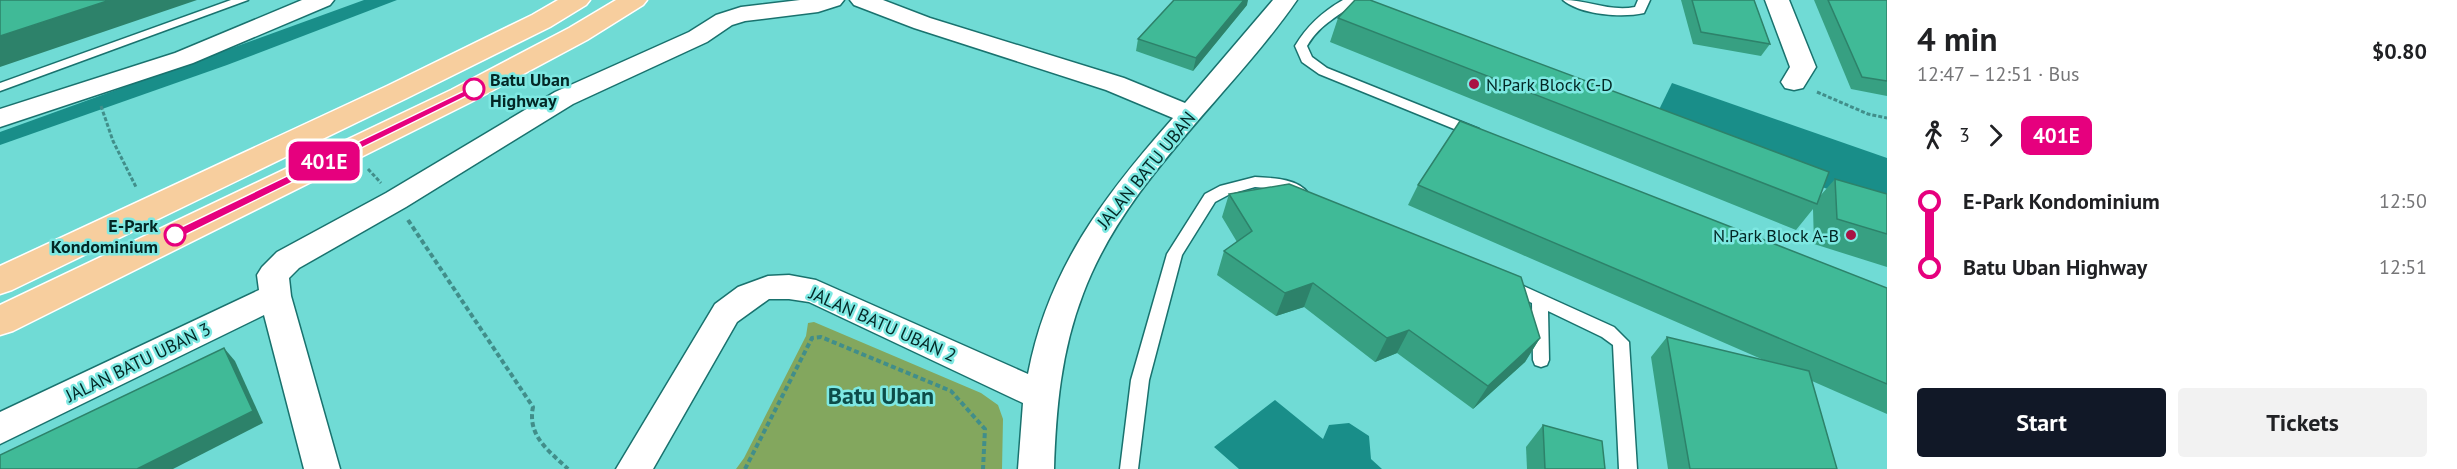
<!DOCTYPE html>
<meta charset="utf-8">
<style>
:root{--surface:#fff;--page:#f2f2f2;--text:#202124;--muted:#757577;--accent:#111827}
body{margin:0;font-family:"PT Sans",sans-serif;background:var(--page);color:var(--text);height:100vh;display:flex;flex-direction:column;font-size:22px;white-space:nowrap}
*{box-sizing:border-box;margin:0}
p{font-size:20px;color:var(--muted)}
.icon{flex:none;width:33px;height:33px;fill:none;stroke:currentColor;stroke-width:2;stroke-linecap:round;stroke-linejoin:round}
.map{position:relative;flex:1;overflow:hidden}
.panel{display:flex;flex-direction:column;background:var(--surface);width:570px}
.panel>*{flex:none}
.badge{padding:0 12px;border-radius:9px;font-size:21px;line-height:39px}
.map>.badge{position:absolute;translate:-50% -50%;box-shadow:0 0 0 3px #fff}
.legs{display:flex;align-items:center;gap:9px;height:66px;padding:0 30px;font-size:20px}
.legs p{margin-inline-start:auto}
.summary{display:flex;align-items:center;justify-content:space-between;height:102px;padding:0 30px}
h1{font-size:33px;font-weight:800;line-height:45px}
.primary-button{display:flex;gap:12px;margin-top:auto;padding:12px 30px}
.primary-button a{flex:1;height:69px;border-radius:6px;background:var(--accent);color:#fff;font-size:24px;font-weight:800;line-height:69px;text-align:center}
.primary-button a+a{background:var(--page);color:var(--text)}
ul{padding:0 30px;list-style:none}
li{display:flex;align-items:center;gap:21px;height:66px;font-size:22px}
li i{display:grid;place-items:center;width:9px;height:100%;margin:0 8px;background:currentColor}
li i::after{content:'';width:15px;height:15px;margin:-8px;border:4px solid;border-radius:50%;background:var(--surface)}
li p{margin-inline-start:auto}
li:first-child i{background:linear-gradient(#0000 50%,currentColor 0)}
li:last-child i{background:linear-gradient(currentColor 50%,#0000 0)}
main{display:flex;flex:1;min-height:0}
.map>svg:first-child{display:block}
.green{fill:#83a75e}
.water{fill:#198e89}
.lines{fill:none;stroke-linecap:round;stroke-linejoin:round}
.lane-casing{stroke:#19726e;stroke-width:3}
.street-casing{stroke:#19726e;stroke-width:3}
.highway-casing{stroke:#fff;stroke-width:3}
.path-far1{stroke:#418e8a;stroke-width:3;stroke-dasharray:4 2;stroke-linecap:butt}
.path{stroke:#418e8a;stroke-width:4;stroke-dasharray:5 3;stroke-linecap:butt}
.lane{fill:#fff;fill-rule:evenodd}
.street{fill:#fff;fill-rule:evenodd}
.highway{fill:#f7ce9e;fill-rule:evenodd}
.wall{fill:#37a082}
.shaded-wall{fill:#2d826a}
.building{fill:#40ba97;stroke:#2d826a;stroke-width:1.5}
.line-1{fill:#e6007e;stroke:#fff;stroke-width:1.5}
.poi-dot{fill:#a91344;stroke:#7ee8e2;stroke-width:2}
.stop-1-dot{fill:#fff;stroke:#e6007e;stroke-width:3}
.labels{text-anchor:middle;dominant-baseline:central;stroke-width:5;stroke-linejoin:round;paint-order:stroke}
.stop-label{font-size:18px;font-weight:bold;fill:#032725;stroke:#7ee8e2;text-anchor:start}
.poi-label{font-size:18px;fill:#032725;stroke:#7ee8e2;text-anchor:start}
.street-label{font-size:18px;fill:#032725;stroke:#7ee8e2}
.district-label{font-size:24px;font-weight:bold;fill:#0d4c49;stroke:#7ee8e2}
</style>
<main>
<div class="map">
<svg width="1887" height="469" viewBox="0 0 1887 469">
<rect width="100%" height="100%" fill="#70dbd5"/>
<polygon class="green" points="814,322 981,393 998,405 1003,419 1002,469 736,469 744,458 806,336 808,323"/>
<g class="water">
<polygon points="364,0 397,0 227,65 0,145 0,132"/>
<polygon points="1672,83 1887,158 1887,211 1652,124"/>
<polygon points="1275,400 1323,439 1329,425 1349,423 1369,436 1371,459 1382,469 1239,469 1214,447"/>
</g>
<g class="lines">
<g class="lane-casing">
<g id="lane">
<polygon points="231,0 248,0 0,91 0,83"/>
<path d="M1343 0H1357C1339 18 1322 21 1307 46L1312 57 1327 68 1479 129 1481 132 1479 135H1469L1319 74 1302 62 1295 46C1307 26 1322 12 1343 0Z"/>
<path d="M1563 0C1588 0 1610 12 1635 7L1638 0H1650L1644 13C1622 18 1581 15 1563 0Z"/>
<path d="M1255 177C1272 178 1297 178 1308 193L1301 198 1279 189 1255 187 1230 194 1215 202 1182 255 1149 380 1138 469H1120L1131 380 1167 254 1205 194 1220 186Z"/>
<polygon points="1510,280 1614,327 1629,342 1637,469 1619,469 1613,345 1602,337 1548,311 1549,360 1547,365 1541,367 1535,365 1533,360 1532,303 1504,290 1502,286 1504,282"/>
</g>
</g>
<g class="street-casing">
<g id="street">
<polygon points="302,0 334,0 330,5 193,63 0,127 0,109 175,53"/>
<polygon points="800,0 844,0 840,5 818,12 745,21 732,25 707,42 573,104 406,207 299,268 289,278 291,296 340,469 304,469 264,315 0,444 0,412 259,290 257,275 262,267 277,252 386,193 555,92 689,32 716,15 741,7"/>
<path d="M850 0H883L930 18 1124 78 1185 103 1273 0H1297C1229 98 1125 181 1083 294 1061 351 1056 409 1054 469H1018L1023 403 809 302 789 299H769L737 322 653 469H616L715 304 738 287 768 276 789 275 816 280 1028 374C1048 269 1104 196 1173 118L1106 90 914 28 854 5Z"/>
<polygon points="1765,0 1789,0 1816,67 1803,88 1794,90 1785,88 1781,82 1790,67"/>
</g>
</g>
<g class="highway-casing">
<g id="highway">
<polygon points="558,0 590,0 586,5 550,27 407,98 12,290 0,294 0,266 387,86 532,15"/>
<polygon points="616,0 647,0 643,5 587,40 471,102 13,331 0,335 0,305 451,90 569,28"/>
</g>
</g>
<g class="path-far1">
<polyline points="1817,92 1868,114 1887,118"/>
<polyline points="101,106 113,141 136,187"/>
<polyline points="368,169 381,183"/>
</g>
<g class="path">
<path d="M408 220 533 407C527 436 549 451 568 469"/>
<polyline points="745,469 812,338 821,337 951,391 985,429 983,469"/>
</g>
<use href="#lane" class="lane"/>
<use href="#street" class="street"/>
<use href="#highway" class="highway"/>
</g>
<g class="wall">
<polygon points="1681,0 1754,0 1770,44 1761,56 1693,44"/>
<polygon points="1814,0 1887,0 1887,96 1851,89"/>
<polygon points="1247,5 1193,71 1136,51 1138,39"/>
<polygon points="1338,18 1820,196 1835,179 1887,194 1887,267 1814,244 1813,209 1796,230 1330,42"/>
<polygon points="1418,185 1887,288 1887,414 1812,381 1837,469 1668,469 1651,357 1667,337 1766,361 1408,205"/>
<polygon points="1229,194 1540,338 1525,362 1473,409 1397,353 1375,362 1304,307 1276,316 1217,275 1224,251 1237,242 1222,217"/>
<polygon points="1543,425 1605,469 1527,469 1526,447"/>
</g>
<g class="shaded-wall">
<polygon points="110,0 197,0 0,67 0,36"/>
<polygon points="1244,0 1248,0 1247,5 1193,71 1196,58"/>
<polygon points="1313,283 1304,307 1276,316 1285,293"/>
<polygon points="1409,330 1397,353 1375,362 1387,338"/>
<polygon points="1540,338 1525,362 1473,409 1488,386"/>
<polygon points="224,348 235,361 263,423 173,469 137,469"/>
</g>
<g class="building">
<polygon points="0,0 110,0 0,36"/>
<polygon points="1174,0 1244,0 1196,58 1138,39"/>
<polygon points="1355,0 1370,0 1829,172 1817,204 1338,18"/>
<polygon points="1692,0 1754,0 1770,44 1701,32"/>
<polygon points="1828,0 1887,0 1887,81 1862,77"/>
<polygon points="1460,121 1887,288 1887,384 1418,185"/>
<polygon points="1835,179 1887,194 1887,234 1837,219"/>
<polygon points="1289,184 1521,277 1540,338 1488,386 1409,330 1387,338 1313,283 1285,293 1224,251 1252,231 1229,194"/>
<polygon points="1667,337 1809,371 1837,469 1690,469"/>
<polygon points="224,348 253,411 137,469 0,469 0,455"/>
<polygon points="1543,425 1602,441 1605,469 1545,469"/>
</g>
<polygon class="line-1" points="474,86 479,89 477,91 179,238 171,238 169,235 171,232"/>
<g class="poi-dot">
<circle cx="1474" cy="84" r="6"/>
<circle cx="1851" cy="235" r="6"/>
</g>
<g class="stop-1-dot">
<circle cx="474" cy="89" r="10"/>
<circle cx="175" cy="235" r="10"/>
</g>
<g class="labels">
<g class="stop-label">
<text x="490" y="79">Batu Uban<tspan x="490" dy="21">Highway</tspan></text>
<text x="158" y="225" text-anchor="end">E-Park<tspan x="158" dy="21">Kondominium</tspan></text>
</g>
<g class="poi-label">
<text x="1486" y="84">N.Park Block C-D</text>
<text x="1839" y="235" text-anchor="end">N.Park Block A-B</text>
</g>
<g class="street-label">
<text transform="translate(1146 170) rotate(-51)">JALAN BATU UBAN</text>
<text transform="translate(883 324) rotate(24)">JALAN BATU UBAN 2</text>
<text transform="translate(138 362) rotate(-26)">JALAN BATU UBAN 3</text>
</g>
<g class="district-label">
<text x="881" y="395">Batu Uban</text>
</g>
</g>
</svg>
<b class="badge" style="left:324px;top:161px;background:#e6007e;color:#fff">401E</b>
</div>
<section class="panel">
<div class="summary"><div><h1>4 min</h1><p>12:47 – 12:51 · Bus</p></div><b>$0.80</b></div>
<div class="legs"><svg class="icon" aria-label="walk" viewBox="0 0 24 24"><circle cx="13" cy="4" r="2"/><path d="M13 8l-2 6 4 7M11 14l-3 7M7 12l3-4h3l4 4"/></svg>3<svg class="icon" aria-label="forward" viewBox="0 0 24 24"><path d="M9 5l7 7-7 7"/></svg><b class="badge" style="background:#e6007e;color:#fff">401E</b></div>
<ul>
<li><i style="color:#e6007e"></i><b>E-Park Kondominium</b><p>12:50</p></li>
<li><i style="color:#e6007e"></i><b>Batu Uban Highway</b><p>12:51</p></li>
</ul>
<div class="primary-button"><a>Start</a><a>Tickets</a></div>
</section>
</main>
